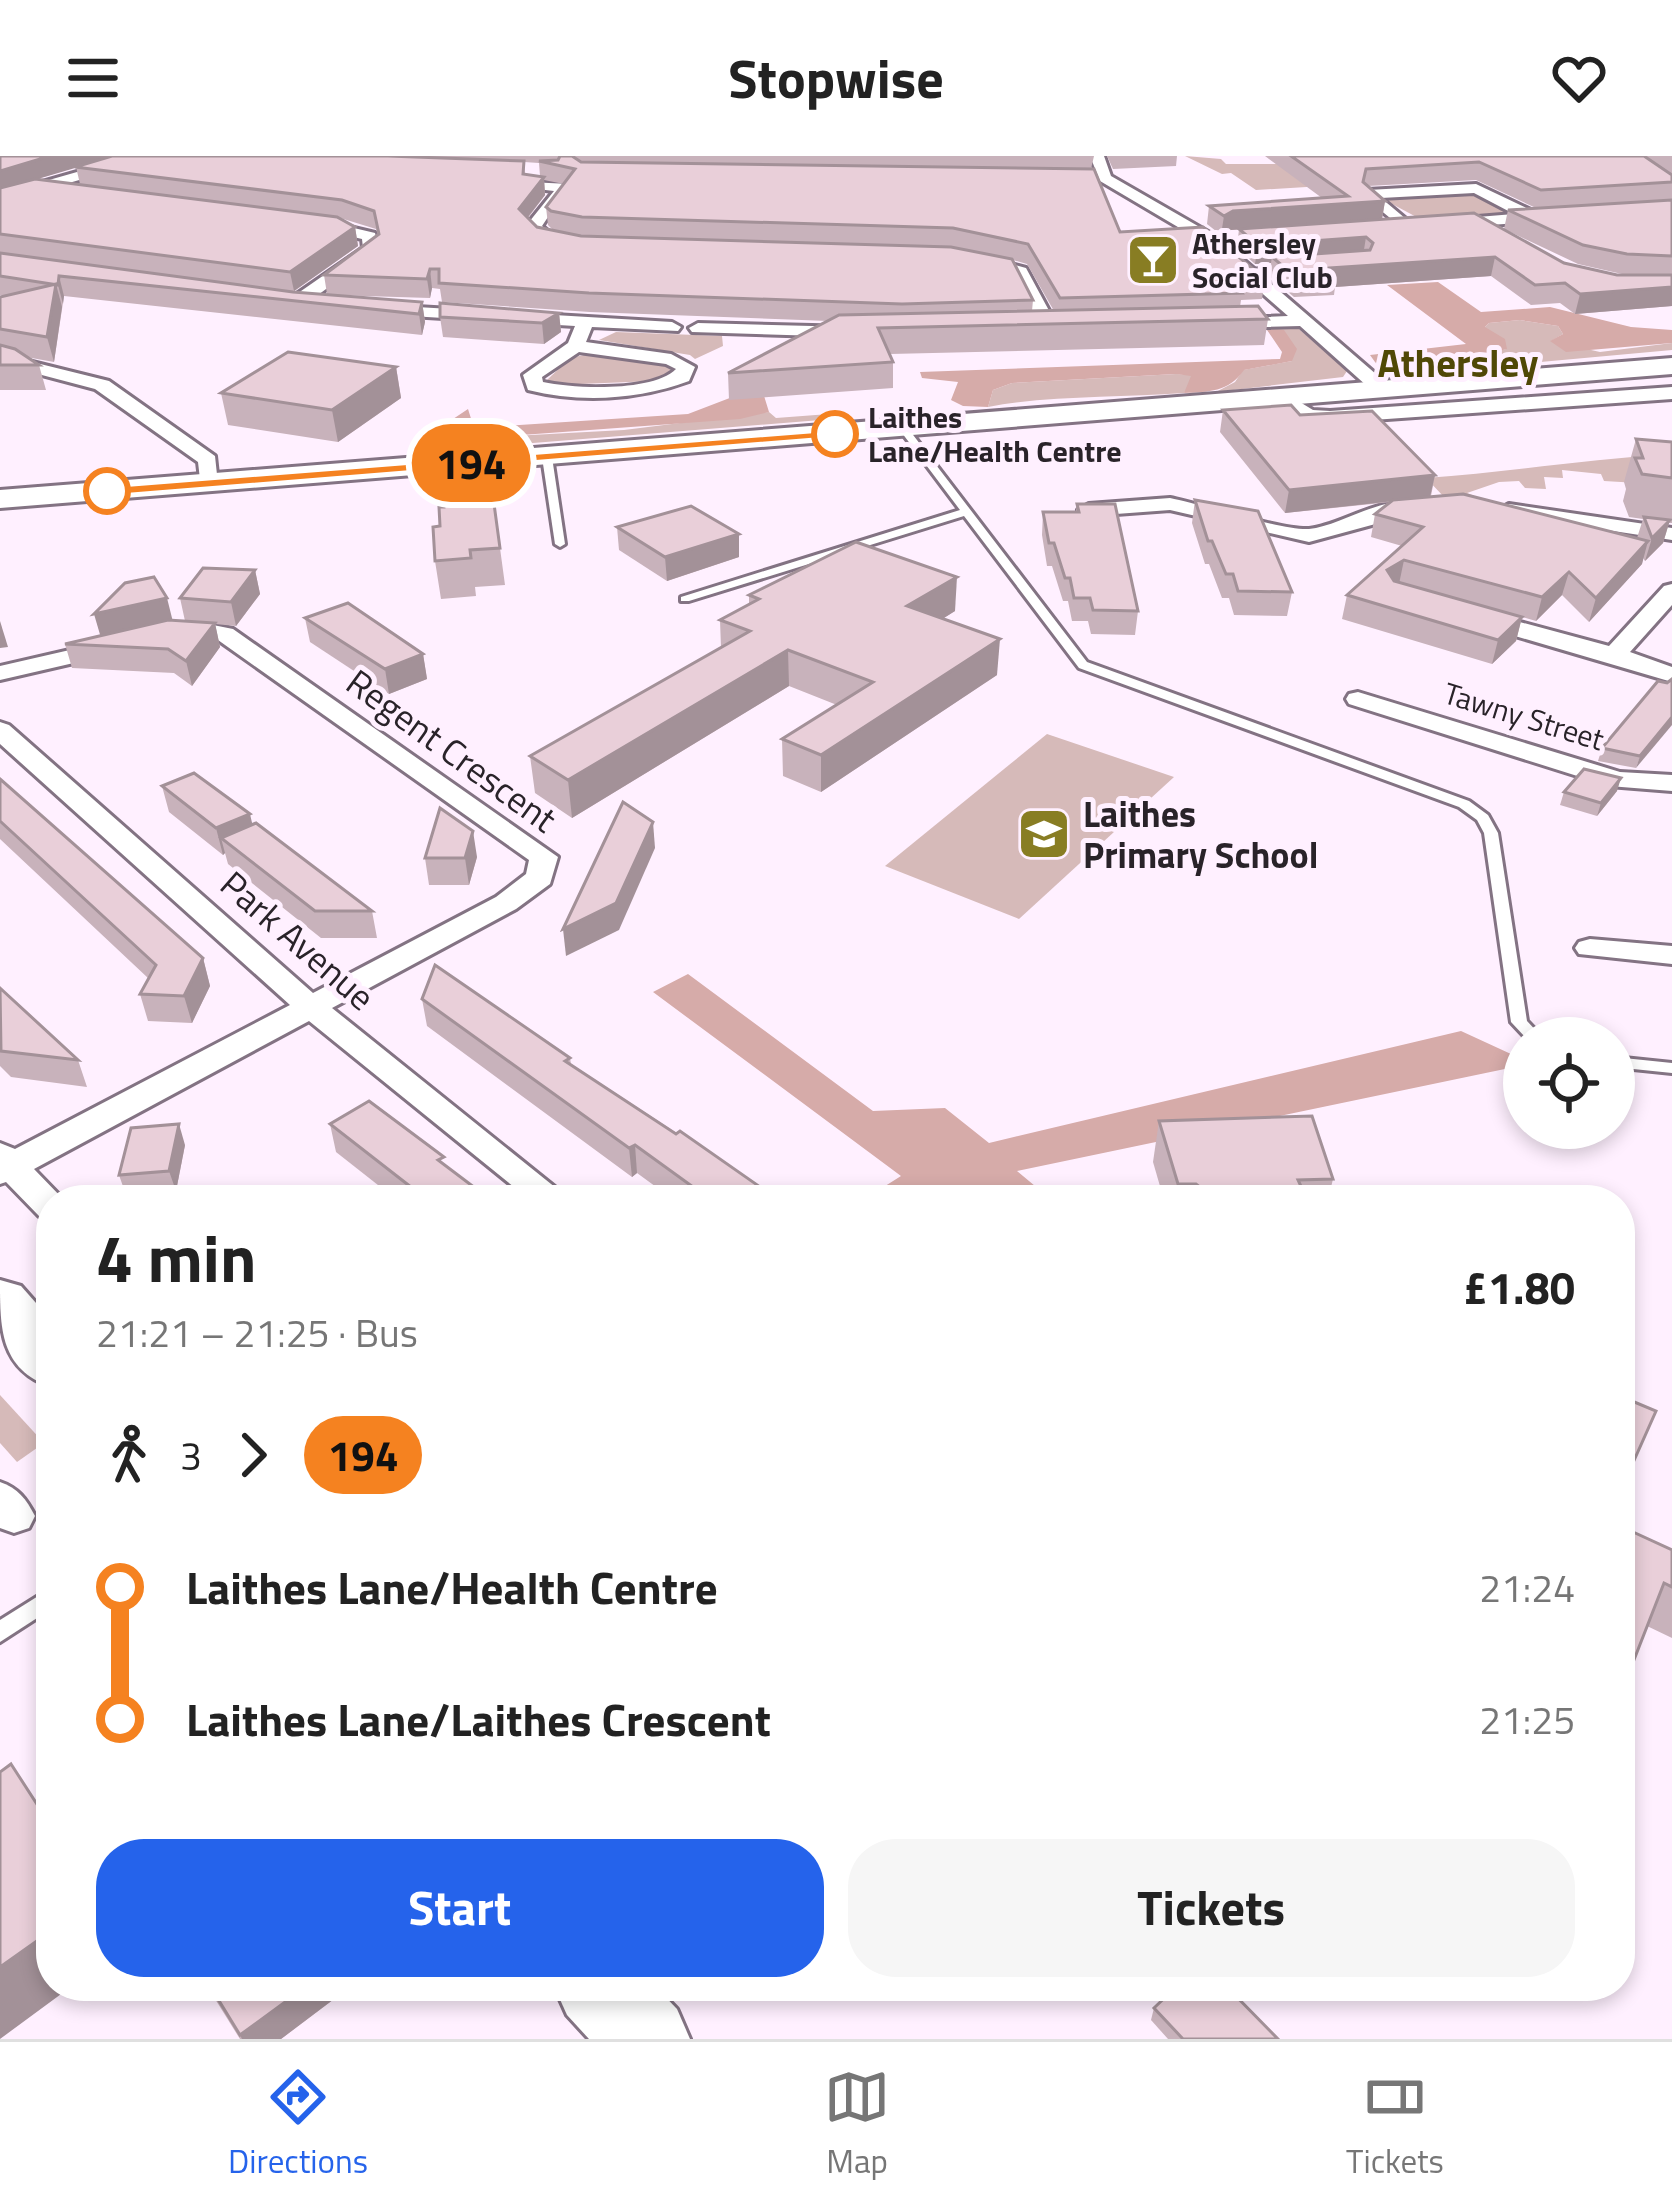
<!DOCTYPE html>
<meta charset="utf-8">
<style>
:root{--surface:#fff;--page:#f6f6f6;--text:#222;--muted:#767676;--line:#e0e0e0;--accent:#2563eb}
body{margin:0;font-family:"Titillium Web",sans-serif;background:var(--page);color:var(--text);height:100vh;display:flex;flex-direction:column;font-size:45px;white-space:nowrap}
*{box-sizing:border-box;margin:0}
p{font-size:39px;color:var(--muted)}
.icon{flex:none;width:66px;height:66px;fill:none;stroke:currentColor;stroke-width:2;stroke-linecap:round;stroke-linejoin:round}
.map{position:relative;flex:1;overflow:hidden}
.details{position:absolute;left:36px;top:1029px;width:1599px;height:816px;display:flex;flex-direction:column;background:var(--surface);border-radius:48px;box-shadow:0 6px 18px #0003}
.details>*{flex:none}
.badge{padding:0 24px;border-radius:39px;font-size:42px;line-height:78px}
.tools{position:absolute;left:1503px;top:861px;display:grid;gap:24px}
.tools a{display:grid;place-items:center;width:132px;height:132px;border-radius:50%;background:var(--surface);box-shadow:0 6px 18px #0003;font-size:60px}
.map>.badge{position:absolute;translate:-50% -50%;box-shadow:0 0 0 6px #fff}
.legs{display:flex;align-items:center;gap:18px;height:132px;padding:0 60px;font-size:39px}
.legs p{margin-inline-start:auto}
.head{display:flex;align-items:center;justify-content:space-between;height:204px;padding:0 60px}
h1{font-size:66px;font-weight:700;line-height:90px}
.cta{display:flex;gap:24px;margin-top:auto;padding:24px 60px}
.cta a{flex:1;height:138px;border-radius:48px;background:var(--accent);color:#fff;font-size:48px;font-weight:700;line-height:138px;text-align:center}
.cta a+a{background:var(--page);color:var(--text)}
ul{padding:0 60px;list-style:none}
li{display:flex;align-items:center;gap:42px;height:132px;font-size:45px}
li i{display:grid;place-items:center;width:18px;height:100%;margin:0 15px;background:currentColor}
li i::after{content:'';width:30px;height:30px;margin:-15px;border:9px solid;border-radius:50%;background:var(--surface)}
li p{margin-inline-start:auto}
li:first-child i{background:linear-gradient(#0000 50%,currentColor 0)}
li:last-child i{background:linear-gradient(currentColor 50%,#0000 0)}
header{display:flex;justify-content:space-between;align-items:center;height:156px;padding:0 60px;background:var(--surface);font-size:54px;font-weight:700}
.menu{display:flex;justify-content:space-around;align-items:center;height:168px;border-top:3px solid var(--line);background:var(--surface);font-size:33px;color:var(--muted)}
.menu a{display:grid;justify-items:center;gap:6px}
.menu .on{color:var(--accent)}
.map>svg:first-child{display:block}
.green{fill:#d6bab9}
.forest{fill:#d6aba9}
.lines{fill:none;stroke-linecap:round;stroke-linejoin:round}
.service-casing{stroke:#837383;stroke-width:6}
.minor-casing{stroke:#837383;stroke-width:6}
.secondary-casing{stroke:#837383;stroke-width:6}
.primary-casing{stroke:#837383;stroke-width:6}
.service{fill:#fff;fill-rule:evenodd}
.minor{fill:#fff;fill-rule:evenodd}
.secondary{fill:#fff;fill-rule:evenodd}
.primary{fill:#fff;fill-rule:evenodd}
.wall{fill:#c8b2bb;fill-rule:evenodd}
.shaded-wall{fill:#a39198}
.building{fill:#e9cfd9;stroke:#a39198;stroke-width:3}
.line-1{fill:#f58220;stroke:#fff;stroke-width:3}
.stop-1-dot{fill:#fff;stroke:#f58220;stroke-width:6}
.labels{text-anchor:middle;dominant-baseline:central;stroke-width:10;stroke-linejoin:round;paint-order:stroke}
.far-poi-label{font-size:30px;font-weight:bold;fill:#292329;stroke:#fff0ff;text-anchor:start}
.far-stop-label{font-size:30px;font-weight:bold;fill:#292329;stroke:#fff0ff;text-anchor:start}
.far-street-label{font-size:30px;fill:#292329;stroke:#fff0ff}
.street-label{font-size:36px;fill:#292329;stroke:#fff0ff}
.poi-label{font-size:36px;font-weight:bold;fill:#292329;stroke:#fff0ff;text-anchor:start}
.far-district-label{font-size:39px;font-weight:bold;fill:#504806;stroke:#fff0ff}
</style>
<header><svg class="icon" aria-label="menu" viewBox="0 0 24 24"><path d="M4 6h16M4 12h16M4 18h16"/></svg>Stopwise<svg class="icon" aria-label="heart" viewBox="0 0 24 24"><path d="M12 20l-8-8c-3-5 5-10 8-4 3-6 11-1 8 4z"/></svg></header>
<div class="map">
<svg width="1672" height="1883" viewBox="0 0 1672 1883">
<rect width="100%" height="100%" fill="#fff0ff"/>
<g class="green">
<polygon points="1185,0 1221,3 1226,8 1294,8 1323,30 1256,34 1231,17 1222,18"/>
<polygon points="1475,36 1508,57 1422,64 1381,42"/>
<polygon points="1520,164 1558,170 1563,178 1551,185 1600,196 1672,187 1672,194 1409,218 1380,213 1375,206 1445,208 1506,193 1484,172 1489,167"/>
<polygon points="1265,171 1299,173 1347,215 1343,221 1216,236 1235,226 1243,214 1292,205"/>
<polygon points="616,176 722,180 723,190 695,203 690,199 599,184"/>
<polygon points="584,199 672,210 667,222 654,225 555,229 546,225 570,202"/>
<path d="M1176 218 1191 219 1193 225 1184 237C1119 242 1050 239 988 251L993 234 1012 227Z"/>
<polygon points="769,256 776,262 829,258 833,263 419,296 415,287 447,267 459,289 494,281 624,274"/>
<path d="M1672 298V329L1604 325 1601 318 1562 314 1563 322 1544 321 1546 333 1525 332 1519 325 1499 326 1467 337 1482 343 1445 342 1426 322C1508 316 1589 303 1672 298Z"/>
<polygon points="1047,578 1174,621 1019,763 885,710"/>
<polygon points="0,1239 44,1287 17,1306 0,1287"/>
</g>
<g class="forest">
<polygon points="1438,126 1481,156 1550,151 1631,171 1672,174 1672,187 1566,196 1550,185 1563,178 1558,170 1520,164 1489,167 1485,171 1505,183 1507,193 1445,208 1375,206 1370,199 1466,188 1387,129"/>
<path d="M1265 171 1284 174 1297 193 1292 205 1244 214C1229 236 1208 236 1184 237L1191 220 1176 218 1012 227 993 234 988 251 963 250 951 244 958 226 922 222 920 216 1280 203 1282 196Z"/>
<polygon points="761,230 769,256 740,263 495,281 459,289 447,267 468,253 474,272 688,258"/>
<polygon points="688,818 873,955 945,952 989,987 1461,875 1524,904 1524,909 1017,1015 1047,1040 1040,1044 863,1044 901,1020 653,836"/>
</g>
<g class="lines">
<g class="service-casing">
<g id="service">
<polygon points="1292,110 1295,114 1245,117 1241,115"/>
<polygon points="904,270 907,271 1087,506 1469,645 1488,659 1498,677 1527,865 1543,882 1526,882 1511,866 1484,677 1477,664 1459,651 1079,512 964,360 689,445 681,445 681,441 960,354 899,273"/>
<polygon points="547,298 552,301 565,388 560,391 555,388 542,301"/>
<polygon points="1614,901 1672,907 1672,917 1614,911"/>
<polygon points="51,1432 51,1453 0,1486 0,1464"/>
</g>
</g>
<g class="minor-casing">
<g id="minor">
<polygon points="1090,0 1104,0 1111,20 1217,81 1391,231 1391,239 1377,239 1300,170 1215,172 1215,164 1221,163 1288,160 1205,87 1100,25"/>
<polygon points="119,4 124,11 0,47 0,38"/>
<path d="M528 26 570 28 542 70 551 78 576 84V90C556 93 538 86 525 71L554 35 528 32Z"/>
<polygon points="1476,28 1535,56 1558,60 1550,65 1446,72 1438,67 1441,64 1514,58 1474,37 1381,42 1412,68 1412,74 1407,76 1361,38 1368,34"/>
<polygon points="316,63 375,77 379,94 303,150 291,150 291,142 363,92 362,83 311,71 308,68"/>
<polygon points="975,98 1026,112 1060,175 1057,179 1045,179 1013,118 969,106 967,103"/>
<path d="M383 149 672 166 681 171 678 175 592 171 586 186 671 198 695 211 689 225C638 244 580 247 528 234L523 219 568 187 575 170 377 158V150ZM579 196 666 208 676 213C653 236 575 233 543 226L542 221Z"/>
<polygon points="698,167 852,171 861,176 852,181 692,176 689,172"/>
<polygon points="0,198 109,225 215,300 218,328 201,332 198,306 95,233 0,208"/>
<polygon points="1672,231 1672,243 1330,267 1301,263 1276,243 1285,237 1313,254 1330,255"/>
<path d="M1170 342C1200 348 1284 375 1309 373 1344 370 1395 329 1427 354L1309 386 1170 354 1089 360 1078 354 1089 348Z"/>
<polygon points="1509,348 1672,372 1672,384 1502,358 1498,354"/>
<polygon points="1672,428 1672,449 1630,496 1672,511 1672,526 1471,467 1467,462 1479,455 1609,490 1664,430"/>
<polygon points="203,467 233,473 558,701 550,728 516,753 332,852 571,1044 530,1044 309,865 34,1013 64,1044 51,1044 51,1063 39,1060 6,1026 0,1028 0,987 15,993 290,849 0,588 0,566 9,569 313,837 496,741 526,718 529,704 218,484 171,485 159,478 163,473"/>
<polygon points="109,485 121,492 117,497 0,524 0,510"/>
<polygon points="1358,536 1620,616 1672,619 1672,635 1609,630 1349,548 1346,543 1349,538"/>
<polygon points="1590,783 1672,790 1672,808 1579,798 1575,792 1579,786"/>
<path d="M0 1326C18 1332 26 1343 35 1360L29 1372 14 1377 0 1372Z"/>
</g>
</g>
<g class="secondary-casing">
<polygon id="secondary" points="1672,202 1672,218 0,352 0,334"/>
</g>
<g class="primary-casing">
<g id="primary">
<path d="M0 1124 21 1130 51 1164V1231C0 1213 0 1173 0 1124Z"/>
<polygon points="554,1830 655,1830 677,1853 690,1883 589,1883 567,1859"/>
</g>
</g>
<use href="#service" class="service"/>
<use href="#minor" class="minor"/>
<use href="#secondary" class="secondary"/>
<use href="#primary" class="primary"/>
</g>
<g class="wall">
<path d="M0 0H1094L1091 13 1120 76 1265 123 1262 143 1241 144 1240 151 1268 163 1264 189 890 198 893 206V232L729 244 728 217 828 165 590 156 442 146 440 133 432 132 430 142 332 139 422 146 425 166 422 179 64 140 54 206 26 201 39 209 46 234H0V141L6 140 0 139ZM524 6 539 7 540 20 525 18ZM76 11 80 28 37 23ZM544 24 564 28 546 51 548 69 553 74 583 80 537 71 528 62 545 39ZM337 61 376 73 378 79 324 119 327 138 293 136 358 90 355 71ZM1013 104 1027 108 1054 155H1032L1033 144Z"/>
<polygon points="1107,0 1177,0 1176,10 1113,13"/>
<polygon points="1265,0 1644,0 1656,8 1646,0 1672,0 1672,150 1575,158 1560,147 1531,149 1491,120 1335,131 1334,139 1294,141 1269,120 1271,107 1255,108 1237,92 1239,73 1474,57 1564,107 1617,119 1655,119 1622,118 1578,108 1504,73 1508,54 1536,52 1476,24 1368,30 1385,45 1382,63 1231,74 1221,79 1207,68 1209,50 1322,42"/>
<polygon points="559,157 561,176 544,188 443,181 440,161"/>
<polygon points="396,211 401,242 338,286 228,269 221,237"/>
<polygon points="1223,254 1300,259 1435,319 1431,340 1637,382 1643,363 1629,361 1623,345 1626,333 1624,326 1636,283 1672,286 1672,367 1669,367 1663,387 1645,405 1643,402 1642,408 1589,466 1562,439 1536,465 1522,461 1516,485 1492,508 1342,463 1347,439 1402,390 1371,381 1375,358 1391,346 1285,357 1220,276"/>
<polygon points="489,311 505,429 475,431 476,440 441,443 435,405 444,351"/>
<polygon points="1195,344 1292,436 1287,460 1234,459 1229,442 1222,442 1209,408 1205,408 1192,367"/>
<polygon points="1077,348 1138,455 1135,479 1091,478 1088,465 1072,465 1068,445 1063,445 1052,410 1047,410 1042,379 1043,356 1076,356"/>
<polygon points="617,371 739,378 739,401 667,425 619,394"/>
<polygon points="255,414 260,438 236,470 215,468 220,491 192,530 174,517 72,512 65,488 173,465 185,465 180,442"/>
<polygon points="749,439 955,455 942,463 997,519 821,636 783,620 782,583 837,549 789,530 572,662 535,637 530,600 721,492 720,464 749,448"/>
<polygon points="305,462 423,498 427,523 389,538 310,486"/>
<polygon points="1667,527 1636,612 1598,605 1602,592"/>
<polygon points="0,623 203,802 210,830 192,867 148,865 140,838 148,822 0,683"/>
<polygon points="162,630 252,669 372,755 377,782 321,782 228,708 225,697 223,699 169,656"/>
<polygon points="1617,635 1597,660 1560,649 1564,636"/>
<polygon points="477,701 469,729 429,729 425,702"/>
<polygon points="0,832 78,904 87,931 11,921 0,910"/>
<polygon points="422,843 570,902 571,908 773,1040 773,1044 674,1044 637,1017 632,1021 427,870"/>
<polygon points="1159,965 1333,1023 1328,1044 1164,1044 1153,1006"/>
<polygon points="330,968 445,1010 491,1044 397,1044 336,996"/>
<polygon points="185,989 176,1035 126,1039 119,1019"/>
<polygon points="1620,1370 1671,1394 1672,1392 1672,1482 1647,1470 1620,1537"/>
<polygon points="207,1830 334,1830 338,1840 281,1883 240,1883"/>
<polygon points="1154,1852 1278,1883 1168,1883 1151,1864"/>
</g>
<g class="shaded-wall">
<polygon points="50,0 116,0 0,34 0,15"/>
<polygon points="544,21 545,39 520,71 519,53"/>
<polygon points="1385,45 1382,63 1231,74 1221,79 1224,60 1233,55"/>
<polygon points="355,71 358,90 294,135 290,116"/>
<polygon points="1366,81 1363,100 1272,101 1271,107 1255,108 1258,89"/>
<polygon points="1495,101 1491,120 1335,131 1337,119 1329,112"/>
<polygon points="430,113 432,132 430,142 427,123"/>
<polygon points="59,120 64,140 63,148 58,129"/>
<polygon points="56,128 62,151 54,206 47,181"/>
<polygon points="1672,131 1672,150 1575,158 1580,138"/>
<polygon points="422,146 425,166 422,179 419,158"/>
<polygon points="559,157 561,176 544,188 542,167"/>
<polygon points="396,211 401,242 338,286 332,254"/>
<polygon points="1435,319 1430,341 1285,357 1289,334"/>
<polygon points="1670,364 1663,387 1645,405 1652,382"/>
<polygon points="739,378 739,401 667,425 665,401"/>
<polygon points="1648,385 1642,408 1589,466 1596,442"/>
<polygon points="1404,404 1399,428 1383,438 1387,414"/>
<polygon points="255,414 260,438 236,470 231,446"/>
<polygon points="1569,416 1562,439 1536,465 1542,441"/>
<polygon points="957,421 955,455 906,486 907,450"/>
<polygon points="167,442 173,466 101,482 94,458"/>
<polygon points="1522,461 1516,485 1492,508 1498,484"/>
<polygon points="0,465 8,491 0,492"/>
<polygon points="215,467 220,491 192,530 186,505"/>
<polygon points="1000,483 997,519 821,636 821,599"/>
<polygon points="788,494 789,530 572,662 568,624"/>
<polygon points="423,498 427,523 389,538 385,513"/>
<polygon points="1672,561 1672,569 1636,612 1640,600"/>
<polygon points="1621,622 1617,635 1597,660 1601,647"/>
<polygon points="250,658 256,684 221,682 225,697 223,699 216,672"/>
<polygon points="653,666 655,692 619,774 566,800 563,773"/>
<polygon points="473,675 477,701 469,729 465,702"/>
<polygon points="203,802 210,830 192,867 184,840"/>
<polygon points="179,968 185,989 176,1035 169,1015"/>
<polygon points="635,989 637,1017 632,1021 629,992"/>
<polygon points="51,1775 51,1830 72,1830 0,1883 0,1811"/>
<polygon points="307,1830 334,1830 338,1840 281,1883 242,1883 240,1879"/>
</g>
<g class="building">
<polygon points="0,0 50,0 0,15"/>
<polygon points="112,0 388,0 524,5 523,18 544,21 519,53 537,71 581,80 951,91 1012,103 1033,144 902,148 589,137 439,127 439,113 430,113 427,123 324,119 379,78 374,55 342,44 75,11"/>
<polygon points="560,0 572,0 581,6 1094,13 1120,76 1203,71 1265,123 1233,125 1242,137 1060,142 1028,88 953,72 582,61 551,55 546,51 575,13 539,5 558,4"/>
<polygon points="1291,0 1644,0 1672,19 1672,26 1541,34 1479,6 1366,13 1363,26 1385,45 1233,55 1224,60 1209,50 1348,40"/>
<polygon points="35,23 337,61 355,71 290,116 0,78 0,32"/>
<polygon points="1672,44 1672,100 1627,98 1583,89 1508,54"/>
<polygon points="1474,57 1564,107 1617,119 1672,119 1672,131 1580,138 1565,127 1535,129 1495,101 1329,112 1337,119 1297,122 1272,101 1370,94 1373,87 1366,81 1258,89 1239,73"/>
<polygon points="0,97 293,136 422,146 419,158 59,120 58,129 0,120"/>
<polygon points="56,128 47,181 0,173 0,141"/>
<polygon points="440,147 559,157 542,167 440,161"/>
<polygon points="1258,150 1268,163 878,172 893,206 728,217 839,159"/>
<polygon points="0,189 15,193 39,209 0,209"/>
<polygon points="288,196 396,211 332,254 221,237"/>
<polygon points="1291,249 1300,259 1372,255 1435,319 1289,334 1223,254"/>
<polygon points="1636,283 1672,286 1672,322 1642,318 1635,302 1643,302"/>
<polygon points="489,311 500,392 470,394 471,402 435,405 433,371 440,370 439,351 444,351 443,314"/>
<polygon points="1463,338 1648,385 1596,442 1569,416 1542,441 1404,404 1387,414 1394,425 1522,461 1498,484 1347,439 1423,371 1375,358 1393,344"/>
<polygon points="1195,344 1258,355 1292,436 1238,435 1233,418 1226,418 1212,385 1208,385"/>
<polygon points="1077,348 1115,348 1138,455 1093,454 1090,442 1074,442 1070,422 1065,422 1054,387 1049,387 1043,356 1079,356"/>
<polygon points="691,350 739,378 665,401 617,371"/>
<polygon points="1644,361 1670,364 1652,382"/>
<polygon points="856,386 957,421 907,450 1000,483 821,599 782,583 873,526 788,494 568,624 530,600 750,475 720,464 759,443 749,439"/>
<polygon points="203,412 255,414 231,446 180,442"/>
<polygon points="154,421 167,442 94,458 125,427"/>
<polygon points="348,447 423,498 385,513 305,462"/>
<polygon points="168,464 215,467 186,505 168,493 65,488"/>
<polygon points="1672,523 1672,561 1640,600 1602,592 1658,525 1667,527"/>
<polygon points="1584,613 1621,622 1601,647 1564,636"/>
<polygon points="194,617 250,658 216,672 162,630"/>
<polygon points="0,623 203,802 184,840 140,838 156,809 0,665"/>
<polygon points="623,646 653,666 616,747 563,773"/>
<polygon points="440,652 473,675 465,702 425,702"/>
<polygon points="256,667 372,755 315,755 221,682"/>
<polygon points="435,809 570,902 565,905 676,978 680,975 773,1040 767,1044 711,1044 635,989 629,992 422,843"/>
<polygon points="0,832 78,904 1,895"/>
<polygon points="369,945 444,1001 438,1004 491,1044 422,1044 425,1042 330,968"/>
<polygon points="1312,960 1333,1023 1298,1024 1307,1043 1302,1044 1216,1044 1196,1028 1178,1028 1159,965"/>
<polygon points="179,968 169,1015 119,1019 131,972"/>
<polygon points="1620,1240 1656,1255 1620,1336"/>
<polygon points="1620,1370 1672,1394 1672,1431 1664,1427 1623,1532 1620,1530"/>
<polygon points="11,1608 51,1670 51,1775 0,1811 0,1616"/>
<polygon points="210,1830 307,1830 240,1879"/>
<polygon points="1177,1830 1226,1830 1278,1883 1183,1883 1154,1852"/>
</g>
<polygon class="line-1" points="835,274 840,281 107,340 100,335 107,331"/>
<defs>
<g id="bar-square" transform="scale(2.7)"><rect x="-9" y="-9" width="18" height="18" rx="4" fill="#887d23" stroke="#fff0ff"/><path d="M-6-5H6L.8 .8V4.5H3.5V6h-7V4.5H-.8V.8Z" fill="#fff"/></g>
<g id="school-square" transform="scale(2.7)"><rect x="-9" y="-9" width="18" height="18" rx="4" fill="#887d23" stroke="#fff0ff"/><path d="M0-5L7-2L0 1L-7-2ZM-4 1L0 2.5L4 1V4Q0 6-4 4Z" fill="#fff"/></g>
</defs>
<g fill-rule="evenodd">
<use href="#bar-square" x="1153" y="104"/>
<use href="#school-square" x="1044" y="678"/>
</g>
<g class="stop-1-dot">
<circle cx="835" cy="278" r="21"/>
<circle cx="107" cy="335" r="21"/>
</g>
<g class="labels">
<g class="far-poi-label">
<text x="1192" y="87">Athersley<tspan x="1192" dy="34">Social Club</tspan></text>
</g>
<g class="far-stop-label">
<text x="868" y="261">Laithes<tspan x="868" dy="34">Lane/Health Centre</tspan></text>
</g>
<g class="far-street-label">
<text transform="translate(1524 560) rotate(17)">Tawny Street</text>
</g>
<g class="street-label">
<text transform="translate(452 594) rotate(36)">Regent Crescent</text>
<text transform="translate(298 784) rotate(41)">Park Avenue</text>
</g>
<g class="poi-label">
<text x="1083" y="657">Laithes<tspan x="1083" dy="41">Primary School</tspan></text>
</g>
<g class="far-district-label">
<text x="1458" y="206">Athersley</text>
</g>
</g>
</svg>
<div class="tools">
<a><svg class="icon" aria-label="locate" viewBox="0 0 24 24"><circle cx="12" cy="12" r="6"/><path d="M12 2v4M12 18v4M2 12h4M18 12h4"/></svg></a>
</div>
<b class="badge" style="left:471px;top:307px;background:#f58220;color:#111">194</b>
<section class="details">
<div class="head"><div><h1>4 min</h1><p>21:21 – 21:25 · Bus</p></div><b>£1.80</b></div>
<div class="legs"><svg class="icon" aria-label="walk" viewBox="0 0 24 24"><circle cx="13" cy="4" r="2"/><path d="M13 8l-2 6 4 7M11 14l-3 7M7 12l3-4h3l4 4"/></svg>3<svg class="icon" aria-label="forward" viewBox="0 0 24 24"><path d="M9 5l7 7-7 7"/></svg><b class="badge" style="background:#f58220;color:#111">194</b></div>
<ul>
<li><i style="color:#f58220"></i><b>Laithes Lane/Health Centre</b><p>21:24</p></li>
<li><i style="color:#f58220"></i><b>Laithes Lane/Laithes Crescent</b><p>21:25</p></li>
</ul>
<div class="cta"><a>Start</a><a>Tickets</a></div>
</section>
</div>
<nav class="menu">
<a class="on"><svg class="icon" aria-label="directions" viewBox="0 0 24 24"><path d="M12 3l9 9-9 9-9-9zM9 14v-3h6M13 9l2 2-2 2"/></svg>Directions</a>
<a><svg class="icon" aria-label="map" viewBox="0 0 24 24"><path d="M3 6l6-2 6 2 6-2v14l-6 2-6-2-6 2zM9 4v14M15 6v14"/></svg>Map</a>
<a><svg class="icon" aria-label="tickets" viewBox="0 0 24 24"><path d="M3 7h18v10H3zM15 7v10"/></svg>Tickets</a>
</nav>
